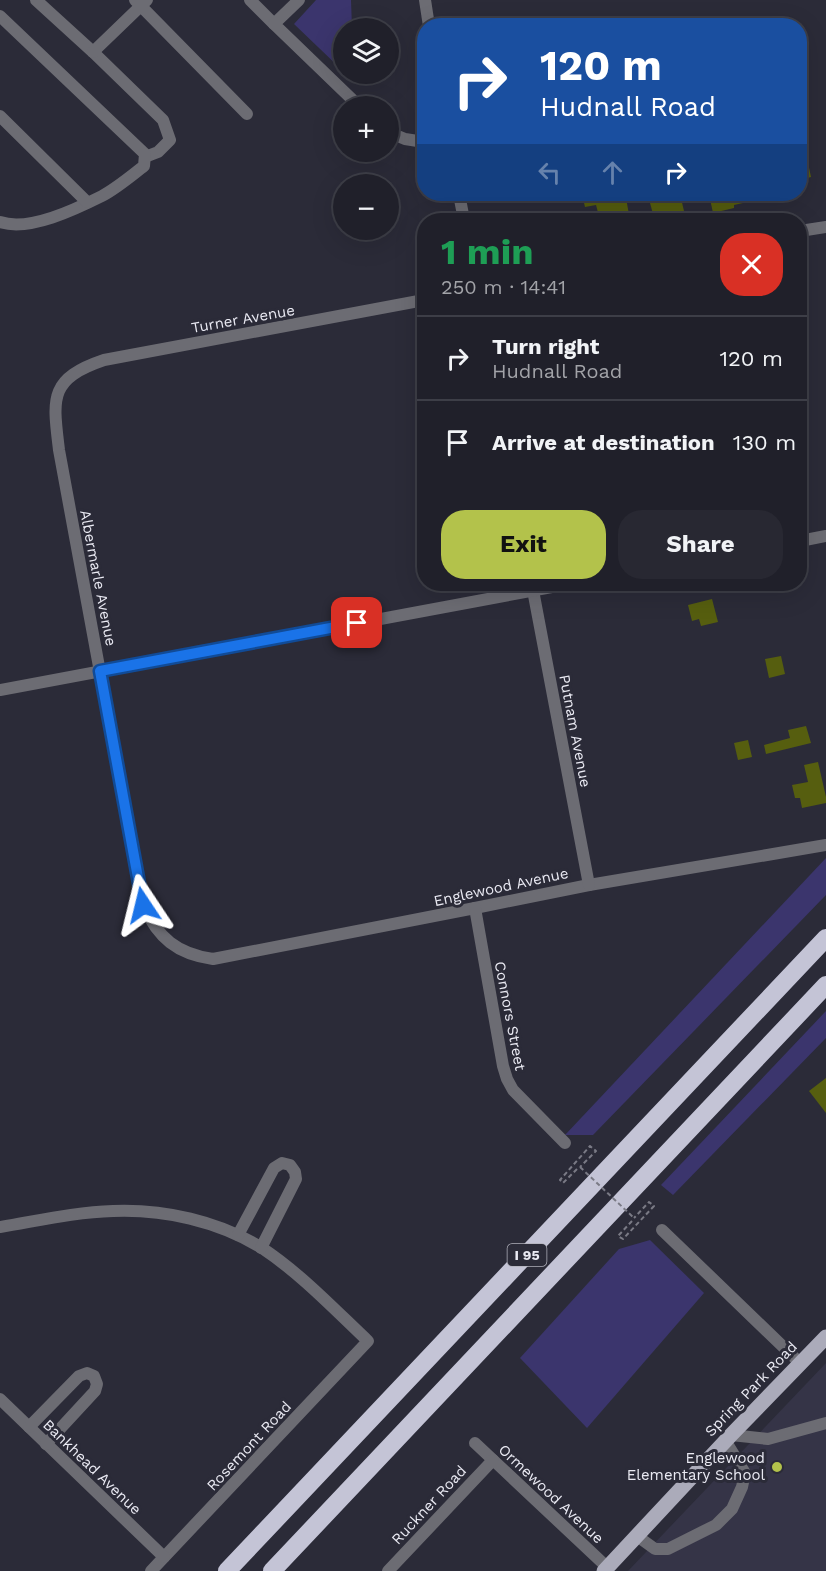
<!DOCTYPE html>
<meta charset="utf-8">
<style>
:root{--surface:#20202a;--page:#282832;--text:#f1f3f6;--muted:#a2a3a8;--line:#3d3e47;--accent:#b3c24b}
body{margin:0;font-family:"Work Sans",sans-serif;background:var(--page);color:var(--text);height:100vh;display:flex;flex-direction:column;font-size:22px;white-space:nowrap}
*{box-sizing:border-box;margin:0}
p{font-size:20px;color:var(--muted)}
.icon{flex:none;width:33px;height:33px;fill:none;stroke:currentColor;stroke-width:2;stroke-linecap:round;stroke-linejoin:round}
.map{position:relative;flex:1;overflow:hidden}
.panel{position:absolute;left:417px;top:213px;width:390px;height:378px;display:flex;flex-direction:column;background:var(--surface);border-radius:24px;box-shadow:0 6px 24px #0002,0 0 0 2px var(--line)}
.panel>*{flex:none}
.banner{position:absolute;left:417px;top:18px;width:390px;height:183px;border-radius:24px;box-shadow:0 6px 24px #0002,0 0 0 2px var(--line);background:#1a4fa0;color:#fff;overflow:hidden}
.controls{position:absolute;left:333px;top:18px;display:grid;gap:12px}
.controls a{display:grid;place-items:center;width:66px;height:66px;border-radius:50%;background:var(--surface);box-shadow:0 6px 24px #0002,0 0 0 2px var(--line);font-size:30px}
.pin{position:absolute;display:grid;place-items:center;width:51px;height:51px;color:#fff;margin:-26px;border-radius:12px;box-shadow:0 3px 9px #0006}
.me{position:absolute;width:66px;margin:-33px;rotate:350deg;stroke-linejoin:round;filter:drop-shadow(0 0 4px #0008)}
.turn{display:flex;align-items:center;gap:21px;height:126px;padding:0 24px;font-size:27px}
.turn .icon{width:78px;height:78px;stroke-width:2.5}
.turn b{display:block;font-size:42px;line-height:51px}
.lanes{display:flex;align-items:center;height:57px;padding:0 24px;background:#0003;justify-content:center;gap:30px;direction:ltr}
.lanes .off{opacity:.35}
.round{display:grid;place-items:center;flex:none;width:63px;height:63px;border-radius:24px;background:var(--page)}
.head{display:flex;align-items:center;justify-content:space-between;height:102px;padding:0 24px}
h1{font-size:36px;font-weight:700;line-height:45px;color:#1e9e55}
.action{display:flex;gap:12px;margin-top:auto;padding:12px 24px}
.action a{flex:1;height:69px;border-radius:24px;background:var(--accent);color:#111;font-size:24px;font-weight:700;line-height:69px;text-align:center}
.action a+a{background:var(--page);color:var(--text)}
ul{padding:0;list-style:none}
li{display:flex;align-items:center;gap:18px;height:84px;padding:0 24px;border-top:2px solid var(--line)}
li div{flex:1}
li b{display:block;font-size:22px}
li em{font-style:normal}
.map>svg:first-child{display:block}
</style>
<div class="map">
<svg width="826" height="1571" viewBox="0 0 826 1571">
<rect width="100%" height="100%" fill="#2b2b38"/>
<path fill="#353447" d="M 826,1363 L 826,1571 L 628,1571 Z"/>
<g fill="#3b356d">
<path d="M 316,0 L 351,0 L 352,28 L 344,28 L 343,71 L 294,24 Z"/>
<path d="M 826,858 L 826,895 L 593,1135 L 565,1135 Z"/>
<path d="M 826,1011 L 826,1038 L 673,1195 L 661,1185 Z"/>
<path d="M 650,1240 L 704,1293 L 587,1428 L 520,1358 L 619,1249 Z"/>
</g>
<g fill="#565e0f">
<path d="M 800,144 L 804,144 L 811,177 L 800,180 Z"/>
<path d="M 582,194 L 612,194 L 614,201 L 626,198 L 630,220 L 600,220 L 596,205 L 585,207 Z"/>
<path d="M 671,194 L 680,194 L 684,211 L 654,218 L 649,199 Z"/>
<path d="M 709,194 L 765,194 L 765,198 L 734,205 L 734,208 L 713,213 Z"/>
<path d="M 712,599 L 718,622 L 701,626 L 699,619 L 692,621 L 688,605 Z"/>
<path d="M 781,656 L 785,674 L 769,678 L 765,659 Z"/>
<path d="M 806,726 L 811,743 L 766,754 L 764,745 L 790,738 L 788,730 Z"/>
<path d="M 748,740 L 752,757 L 738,760 L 734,743 Z"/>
<path d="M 818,762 L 826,797 L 826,803 L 802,808 L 800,798 L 795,798 L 792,785 L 808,782 L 804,765 Z"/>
<path d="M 826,1078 L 826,1113 L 809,1091 Z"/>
</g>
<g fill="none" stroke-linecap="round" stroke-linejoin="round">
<g stroke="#7a7a85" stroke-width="2" stroke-dasharray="4.5 3" stroke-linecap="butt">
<path d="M 577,1169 L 563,1183 L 560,1180 L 590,1146 L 596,1151 L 580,1167"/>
<path d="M 632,1221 L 618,1236 L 623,1239 L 654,1206 L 649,1202 L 634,1218"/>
</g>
<g stroke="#6c6c73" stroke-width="12">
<path d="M 36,0 L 93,52 L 163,120 L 170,140 L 158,152 L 145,157"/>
<path d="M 135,0 L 247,114"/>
<path d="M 250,0 L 274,24"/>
<path d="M 299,0 L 274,24 L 359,106"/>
<path d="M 425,0 L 429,26"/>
<path d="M 0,16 L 145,154 L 144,166 C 131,176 117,188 102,196 C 76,209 29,232 0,222"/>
<path d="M 93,52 L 147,0"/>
<path d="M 0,116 L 87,202"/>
<path d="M 388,132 L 405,139 L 424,142"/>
<path d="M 459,194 L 464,220"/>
<path d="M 800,231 L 826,227"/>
<path d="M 424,300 L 104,360 C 48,379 53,399 59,450 L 143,905 C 158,938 177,954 213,959 L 475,908 L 589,885 L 826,845"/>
<path d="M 800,541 L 826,536"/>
<path d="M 532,585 L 589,885"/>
<path d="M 0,690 L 568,584"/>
<path d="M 475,908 L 503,1066 L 507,1079 L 513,1090 L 565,1143"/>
<path d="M 0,1227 C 37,1221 75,1212 113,1211 C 164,1209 218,1221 262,1248 C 301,1274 334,1309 368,1341 L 151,1571"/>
<path d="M 662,1230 L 801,1364"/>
<path d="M 238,1235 L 274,1168 L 282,1163 L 290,1165 L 295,1172 L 296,1179 L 261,1248"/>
<path d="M 0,1399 L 164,1557"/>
<path d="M 29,1427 L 79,1376 L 87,1373 L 94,1376 L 97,1384 L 95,1391 L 46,1444"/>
<path d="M 731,1435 L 768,1439 L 826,1423"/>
<path d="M 475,1443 L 607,1567"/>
<path d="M 637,1536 L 655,1549 L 668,1549 L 716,1525 L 732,1509 L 742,1487 L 745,1473 L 725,1440"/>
<path d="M 388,1571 L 493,1460"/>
</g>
<path stroke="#ababba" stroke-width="15" d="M 604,1571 L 731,1435 L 826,1337"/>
<g stroke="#c4c4d6" stroke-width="18">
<path d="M 227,1571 L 826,938"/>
<path d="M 272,1571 L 826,985"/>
</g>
<path stroke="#7a7a85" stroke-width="2" stroke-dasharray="4.5 3" stroke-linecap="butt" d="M 580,1167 L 634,1218"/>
</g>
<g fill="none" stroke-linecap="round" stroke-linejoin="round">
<g stroke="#114b97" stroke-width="15">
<path id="route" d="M 143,905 L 100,671 L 357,623"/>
</g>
<use href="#route" stroke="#1a73e8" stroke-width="10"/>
</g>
<circle fill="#b3c24b" stroke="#2b2b38" stroke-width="2" cx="777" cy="1467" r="6"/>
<g text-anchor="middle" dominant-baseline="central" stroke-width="6" stroke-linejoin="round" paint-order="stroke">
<rect fill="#2b2b38" stroke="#b1b1bb" stroke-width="1.5" x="507.5" y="1244" width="39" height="22" rx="4.5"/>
<g font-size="14" font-weight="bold" fill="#eaeaf3">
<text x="527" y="1255">I 95</text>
</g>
<g font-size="15" fill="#eaeaf3" stroke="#2b2b38">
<text transform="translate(243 319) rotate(-10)">Turner Avenue</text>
<text transform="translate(98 578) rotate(79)">Albermarle Avenue</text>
<text transform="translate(575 731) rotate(79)">Putnam Avenue</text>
<text transform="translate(501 887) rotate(-12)">Englewood Avenue</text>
<text transform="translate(510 1016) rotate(79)">Connors Street</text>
<text transform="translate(751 1389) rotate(-46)">Spring Park Road</text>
<text transform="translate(249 1446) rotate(-47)">Rosemont Road</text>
<text transform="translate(92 1467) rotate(44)">Bankhead Avenue</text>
<text transform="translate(551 1494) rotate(43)">Ormewood Avenue</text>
<text transform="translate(429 1505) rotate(-47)">Ruckner Road</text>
</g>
<g font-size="15" fill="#eaeaf3" stroke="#2b2b38" text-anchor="end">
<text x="765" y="1458">Englewood<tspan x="765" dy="17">Elementary School</tspan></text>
</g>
</g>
</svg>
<div class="controls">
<a><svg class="icon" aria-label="layers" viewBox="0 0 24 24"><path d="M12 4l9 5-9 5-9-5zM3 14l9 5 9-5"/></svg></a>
<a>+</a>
<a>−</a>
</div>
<div class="pin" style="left:357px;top:623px;background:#d93025"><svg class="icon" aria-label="arrive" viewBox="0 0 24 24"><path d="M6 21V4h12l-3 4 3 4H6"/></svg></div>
<svg class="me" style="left:143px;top:905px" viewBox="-20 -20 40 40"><path d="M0-17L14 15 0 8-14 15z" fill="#1a73e8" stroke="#fff" stroke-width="4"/></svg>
<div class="banner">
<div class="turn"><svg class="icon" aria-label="right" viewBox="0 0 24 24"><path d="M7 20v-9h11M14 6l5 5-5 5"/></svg><div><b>120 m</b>Hudnall Road</div></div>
<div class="lanes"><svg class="icon off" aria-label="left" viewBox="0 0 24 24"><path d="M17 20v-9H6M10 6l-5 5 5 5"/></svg><svg class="icon off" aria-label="ahead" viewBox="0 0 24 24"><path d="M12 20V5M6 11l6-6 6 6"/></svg><svg class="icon" aria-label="right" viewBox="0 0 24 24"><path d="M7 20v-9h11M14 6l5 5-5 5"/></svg></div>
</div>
<section class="panel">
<div class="head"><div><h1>1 min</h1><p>250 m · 14:41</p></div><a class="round" style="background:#d93025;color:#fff"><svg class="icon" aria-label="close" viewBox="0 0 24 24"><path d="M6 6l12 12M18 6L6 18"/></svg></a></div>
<ul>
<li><svg class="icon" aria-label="right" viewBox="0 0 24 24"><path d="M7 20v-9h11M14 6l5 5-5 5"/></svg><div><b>Turn right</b><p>Hudnall Road</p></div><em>120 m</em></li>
<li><svg class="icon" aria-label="arrive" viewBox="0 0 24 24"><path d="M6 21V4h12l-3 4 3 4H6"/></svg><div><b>Arrive at destination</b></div><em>130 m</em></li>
</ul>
<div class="action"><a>Exit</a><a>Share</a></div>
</section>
</div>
